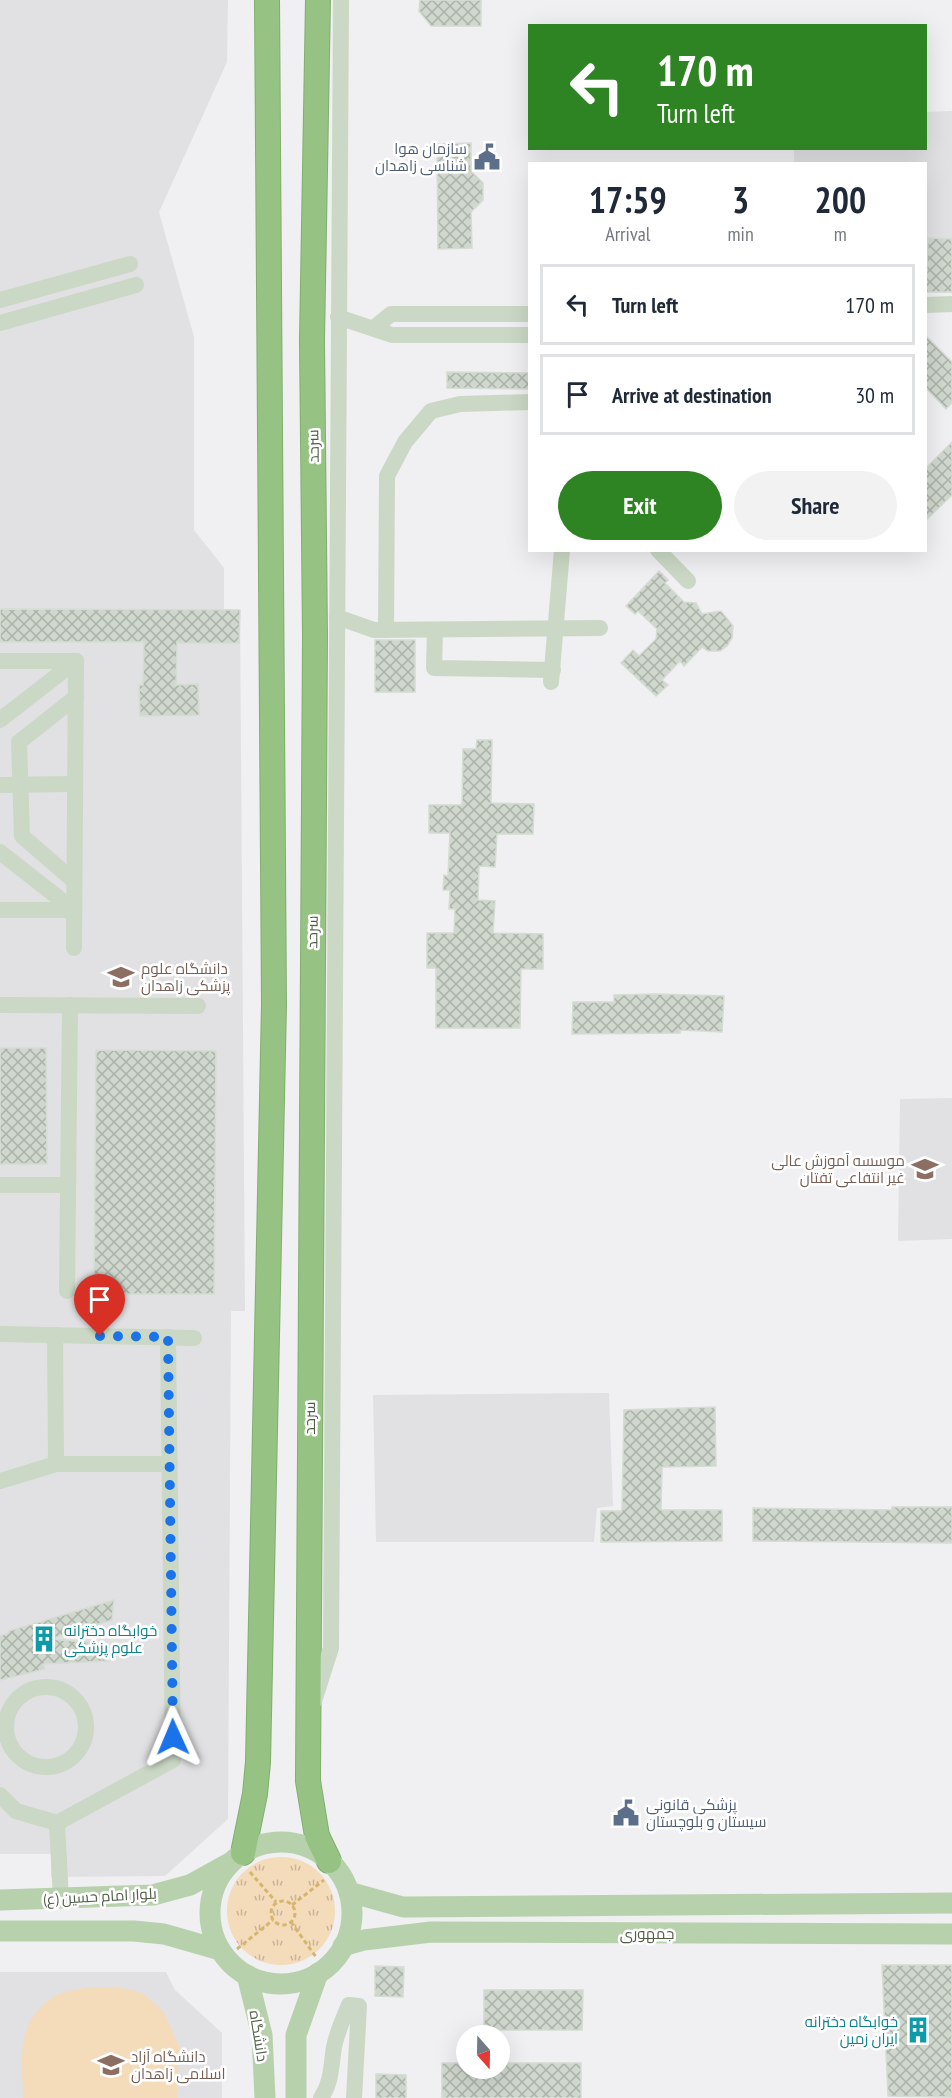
<!DOCTYPE html>
<meta charset="utf-8">
<style>
:root{--surface:#fff;--page:#f2f2f3;--text:#1f2937;--muted:#747a83;--line:#e0e1e3;--accent:#2e8422}
body{margin:0;font-family:"PT Sans Narrow",Cairo,sans-serif;background:var(--page);color:var(--text);height:100vh;display:flex;flex-direction:column;font-size:22px;white-space:nowrap}
*{box-sizing:border-box;margin:0}
p{font-size:20px;color:var(--muted)}
.icon{flex:none;width:33px;height:33px;fill:none;stroke:currentColor;stroke-width:2;stroke-linecap:round;stroke-linejoin:round}
.map{position:relative;flex:1;overflow:hidden}
.side{position:absolute;left:528px;top:162px;width:399px;height:390px;display:flex;flex-direction:column;background:var(--surface);border-radius:0px;box-shadow:0 6px 24px #0002}
.side>*{flex:none}
.top-card{position:absolute;left:528px;top:24px;width:399px;height:126px;border-radius:0px;box-shadow:0 6px 24px #0002;background:#2e8422;color:#fff;overflow:hidden}
.needle{width:39px;rotate:160deg}
.buttons{position:absolute;left:456px;top:2025px;display:grid;gap:12px}
.buttons a{display:grid;place-items:center;width:54px;height:54px;border-radius:50%;background:var(--surface);box-shadow:0 6px 24px #0002;font-size:30px}
.pin{position:absolute;display:grid;place-items:center;width:51px;height:51px;color:#fff;margin:-62px -26px;border-radius:50% 50% 50% 0;rotate:-45deg;box-shadow:0 0 6px #0007}
.pin .icon{rotate:45deg}
.me{position:absolute;width:66px;margin:-33px;rotate:359deg;stroke-linejoin:round;filter:drop-shadow(0 0 4px #0008)}
.turn{display:flex;align-items:center;gap:21px;height:126px;padding:0 30px;font-size:27px}
.turn .icon{width:78px;height:78px;stroke-width:2.5}
.turn b{display:block;font-size:42px;line-height:51px}
.eta{display:flex;justify-content:space-evenly;align-items:center;height:102px;text-align:center}
.eta b{font-size:36px;font-weight:700;line-height:42px}
.cta{display:flex;gap:12px;margin-top:auto;padding:12px 30px}
.cta a{flex:1;height:69px;border-radius:36px;background:var(--accent);color:#fff;font-size:24px;font-weight:700;line-height:69px;text-align:center}
.cta a+a{background:var(--page);color:var(--text)}
ul{padding:0;list-style:none}
li{display:flex;align-items:center;gap:18px;height:81px;margin:0 12px 9px;padding:0 18px;border:3px solid var(--line);border-radius:0px}
li div{flex:1}
li b{display:block;font-size:22px}
li em{font-style:normal}
.map>svg:first-child{display:block}
</style>
<div class="map">
<svg width="952" height="2098" viewBox="0 0 952 2098">
<defs>
<pattern id="grass-tufts" width="24" height="20" patternUnits="userSpaceOnUse" patternTransform="scale(1.5)"><rect width="24" height="20" fill="#f4dbba"/><path d="M3 7l-1-3M5 7V3M7 7l1-3M15 17l-1-3M17 17v-4M19 17l1-3" fill="none" stroke="#c8b599"/></pattern>
<pattern id="building-cross-hatch" width="8" height="8" patternUnits="userSpaceOnUse" patternTransform="scale(1.5)"><rect width="8" height="8" fill="#d0d8ce"/><path d="M0 0l8 8M0 8l8-8" fill="none" stroke="#abb2a9"/></pattern>
</defs>
<rect width="100%" height="100%" fill="#f0eff2"/>
<g fill="#e1e1e3">
<path d="M 0,0 L 228,0 L 227,62 L 159,212 L 194,337 L 194,530 L 224,568 L 224,609 L 240,610 L 245,1311 L 231,1311 L 228,1819 L 165,1876 L 51,1877 L 51,1854 L 0,1854 Z"/>
<path d="M 952,111 L 952,277 L 926,276 L 926,164 L 794,164 L 794,149 L 926,148 L 926,112 Z"/>
<path d="M 952,1098 L 952,1239 L 898,1241 L 900,1099 Z"/>
<path d="M 609,1393 L 613,1506 L 597,1508 L 594,1542 L 376,1542 L 373,1395 Z"/>
<path d="M 0,1972 L 166,1972 L 175,1990 L 222,2033 L 222,2098 L 0,2098 Z"/>
</g>
<circle fill="url(#grass-tufts)" cx="281" cy="1911" r="54"/>
<path fill="#f4dbba" d="M 87,1987 L 118,1987 L 142,1993 L 163,2011 L 179,2046 L 177,2098 L 23,2098 C 22,2058 15,2020 55,1996 C 63,1991 78,1990 87,1987 Z"/>
<g fill="url(#building-cross-hatch)" stroke="#d4dcd3" stroke-width="1.5">
<path d="M 420,0 L 481,0 L 481,26 L 431,26 L 419,11 Z"/>
<path d="M 471,143 L 471,171 L 483,183 L 483,200 L 471,212 L 472,248 L 438,249 L 437,144 Z"/>
<path d="M 928,238 L 952,239 L 952,292 L 926,292 Z"/>
<path d="M 926,336 L 952,362 L 952,403 L 946,409 L 926,388 Z"/>
<path d="M 447,372 L 530,373 L 530,389 L 447,388 Z"/>
<path d="M 952,442 L 952,495 L 926,520 L 926,468 Z"/>
<path d="M 659,571 L 668,580 L 665,583 L 684,602 L 696,603 L 702,614 L 721,611 L 733,626 L 732,638 L 727,646 L 720,651 L 708,651 L 702,647 L 684,666 L 680,661 L 662,680 L 668,685 L 656,696 L 621,663 L 633,650 L 639,656 L 656,639 L 657,629 L 638,611 L 635,614 L 626,606 Z"/>
<path d="M 0,609 L 240,610 L 239,643 L 177,643 L 176,685 L 198,684 L 199,715 L 140,716 L 139,685 L 143,685 L 144,642 L 0,642 Z"/>
<rect x="375" y="640" width="40" height="52"/>
<path d="M 477,740 L 492,740 L 491,803 L 534,804 L 533,834 L 497,834 L 495,867 L 479,866 L 478,900 L 495,901 L 493,933 L 543,934 L 543,969 L 521,969 L 520,1028 L 436,1028 L 436,968 L 427,968 L 427,933 L 454,933 L 455,909 L 449,909 L 450,890 L 443,890 L 444,875 L 448,876 L 450,833 L 429,833 L 429,805 L 462,805 L 463,749 L 476,749 Z"/>
<path d="M 656,994 L 724,996 L 722,1032 L 680,1030 L 680,1033 L 572,1034 L 573,1002 L 614,1002 L 614,995 Z"/>
<path d="M 0,1048 L 46,1048 L 47,1164 L 0,1164 Z"/>
<path d="M 96,1050 L 216,1051 L 214,1294 L 94,1294 Z"/>
<path d="M 715,1407 L 716,1466 L 662,1467 L 661,1510 L 722,1510 L 722,1541 L 601,1542 L 601,1511 L 622,1511 L 624,1410 Z"/>
<path d="M 892,1507 L 952,1507 L 952,1543 L 753,1541 L 753,1508 L 892,1510 Z"/>
<path d="M 114,1600 L 112,1620 L 50,1639 L 109,1644 L 107,1661 L 43,1664 L 45,1669 L 0,1680 L 0,1636 L 9,1633 L 9,1631 Z"/>
<path d="M 882,1965 L 952,1965 L 952,2097 L 888,2096 Z"/>
<path d="M 375,1966 L 404,1967 L 403,1997 L 375,1996 Z"/>
<path d="M 484,1990 L 583,1990 L 582,2030 L 484,2030 Z"/>
<path d="M 442,2063 L 466,2063 L 466,2068 L 500,2068 L 500,2063 L 581,2063 L 581,2098 L 442,2098 Z"/>
<path d="M 376,2074 L 406,2075 L 406,2098 L 376,2098 Z"/>
</g>
<g fill="none" stroke-linecap="round" stroke-linejoin="round">
<g stroke="#80af6e" stroke-width="26">
<g id="highway">
<path d="M 318,0 L 312,340 L 315,636 L 308,1781 L 317,1836 L 329,1861"/>
<path d="M 243,1853 L 255,1794 L 258,1762 L 274,1004 L 267,0"/>
</g>
</g>
<g stroke="#d5b66f" stroke-width="3" stroke-dasharray="4.5 3" stroke-linecap="butt">
<path d="M 250,1872 L 276,1902"/>
<circle cx="283" cy="1913" r="12"/>
<path d="M 292,1905 L 324,1880"/>
<path d="M 291,1922 L 316,1957"/>
<path d="M 237,1949 L 273,1920"/>
</g>
<g stroke="#cbd8c5" stroke-width="16">
<path d="M 0,300 L 130,264"/>
<path d="M 926,305 L 952,304"/>
<path d="M 338,317 L 392,335 L 530,335"/>
<path d="M 0,323 L 136,285"/>
<path d="M 374,328 L 391,314 L 530,314"/>
<path d="M 658,550 L 688,581"/>
<path d="M 337,617 L 374,630 L 600,628"/>
<path d="M 386,630 L 387,476 L 405,442 L 431,411 L 460,404 L 530,402"/>
<path d="M 435,630 L 434,668 L 553,670"/>
<path d="M 0,661 L 76,661"/>
<path d="M 551,682 L 562,550"/>
<path d="M 0,720 L 76,661"/>
<path d="M 0,785 L 75,784"/>
<path d="M 0,852 L 74,910"/>
<path d="M 74,881 L 22,836 L 19,742 L 76,697"/>
<path d="M 0,910 L 74,910"/>
<path d="M 74,948 L 76,661"/>
<path d="M 0,1005 L 198,1006"/>
<path d="M 0,1185 L 68,1185"/>
<path d="M 67,1291 L 70,1005"/>
<path d="M 0,1334 L 194,1338"/>
<path d="M 55,1335 L 56,1464"/>
<path d="M 0,1481 L 56,1464 L 170,1464"/>
<circle cx="46" cy="1727" r="40"/>
<path d="M 314,1701 L 331,1648 L 341,0"/>
<path d="M 0,1795 L 16,1811 L 57,1823 L 61,1899"/>
<path d="M 57,1823 L 173,1760 L 168,1337"/>
<path d="M 321,2098 C 332,2082 331,2065 334,2047 C 337,2032 343,2019 349,2005 L 359,2006 L 354,2098"/>
</g>
<g stroke="#b8d1ad" stroke-width="21">
<circle cx="281" cy="1913" r="71"/>
<path d="M 349,1892 L 403,1907 L 952,1903"/>
<path d="M 0,1900 L 153,1895 L 190,1885 L 228,1864"/>
<path d="M 0,1931 L 134,1931 L 164,1934 L 220,1950"/>
<path d="M 343,1946 L 364,1940 L 431,1932 L 952,1934"/>
<path d="M 247,1975 L 262,2035 L 265,2098"/>
<path d="M 296,2098 L 296,2035 L 318,1973"/>
</g>
<use href="#highway" stroke="#96c383" stroke-width="24"/>
</g>
<g fill="none" stroke-linecap="round" stroke-linejoin="round">
<path stroke="#1a73e8" stroke-width="10" stroke-dasharray="0 18" d="M 100,1336 L 168,1337 L 173,1737"/>
</g>
<defs>
<g id="civic-bare" transform="scale(2.07)"><path d="M-.6-6.5H3V-4.5H.6V-3L4-1V1h2V6H-6V1h2V-1L-.6-3ZM-1.2 2.5V6h2.4V2.5Z" fill="#5c6f8a" stroke="#fff" stroke-width="2.5" paint-order="stroke"/></g>
<g id="university-bare" transform="scale(2.07)"><path d="M0-5L7-2L0 1L-7-2ZM-4 1L0 2.5L4 1V4Q0 6-4 4Z" fill="#8d6e63" stroke="#fff" stroke-width="2.5" paint-order="stroke"/></g>
<g id="building-bare" transform="scale(2.07)"><path d="M-4-6H4V6H1V3H-1V6H-4ZM-2.5-4.3h1.7v1.8h-1.7ZM.8-4.3h1.7v1.8H.8ZM-2.5-1h1.7V.8h-1.7ZM.8-1h1.7V.8H.8Z" fill="#0f9aa8" stroke="#fff" stroke-width="2.5" paint-order="stroke"/></g>
</defs>
<g fill-rule="evenodd">
<use href="#civic-bare" x="487" y="157"/>
<use href="#university-bare" x="121" y="977"/>
<use href="#university-bare" x="925" y="1169"/>
<use href="#building-bare" x="44" y="1639"/>
<use href="#civic-bare" x="626" y="1813"/>
<use href="#building-bare" x="918" y="2030"/>
<use href="#university-bare" x="111" y="2065"/>
</g>
<g text-anchor="middle" dominant-baseline="central" stroke-width="5" stroke-linejoin="round" paint-order="stroke">
<g font-size="15" fill="#4e5e75" stroke="#fff" text-anchor="end">
<text x="467" y="148">سازمان هوا<tspan x="467" dy="17">شناسی زاهدان</tspan></text>
<text x="646" y="1804" text-anchor="start">پزشکی قانونی<tspan x="646" dy="17">سیستان و بلوچستان</tspan></text>
</g>
<g font-size="15" fill="#4e5f46" stroke="#fff">
<text transform="translate(313 446) rotate(-91)">سرحد</text>
<text transform="translate(312 932) rotate(-89)">سرحد</text>
<text transform="translate(309 1418) rotate(-90)">سرحد</text>
<text transform="translate(100 1896) rotate(-3)">بلوار امام حسین (ع)</text>
<text x="647" y="1933">جمهوری</text>
<text transform="translate(259 2036) rotate(81)">دانشگاه</text>
</g>
<g font-size="15" fill="#785e54" stroke="#fff" text-anchor="start">
<text x="141" y="968">دانشگاه علوم<tspan x="141" dy="17">پزشکی زاهدان</tspan></text>
<text x="905" y="1160" text-anchor="end">موسسه آموزش عالی<tspan x="905" dy="17">غیر انتفاعی تفتان</tspan></text>
<text x="131" y="2056">دانشگاه آزاد<tspan x="131" dy="17">اسلامی زاهدان</tspan></text>
</g>
<g font-size="15" fill="#0d838f" stroke="#fff" text-anchor="start">
<text x="64" y="1630">خوابگاه دخترانه<tspan x="64" dy="17">علوم پزشکی</tspan></text>
<text x="898" y="2021" text-anchor="end">خوابگاه دخترانه<tspan x="898" dy="17">ایران زمین</tspan></text>
</g>
</g>
</svg>
<div class="buttons">
<a><svg class="needle" viewBox="-14 -14 28 28"><path d="M0-13l5 13h-10z" fill="#e53935"/><path d="M0 13l5-13h-10z" fill="#747a83"/></svg></a>
</div>
<div class="pin" style="left:100px;top:1336px;background:#d93025"><svg class="icon" aria-label="arrive" viewBox="0 0 24 24"><path d="M6 21V4h12l-3 4 3 4H6"/></svg></div>
<svg class="me" style="left:173px;top:1737px" viewBox="-20 -20 40 40"><path d="M0-17L14 15 0 8-14 15z" fill="#1a73e8" stroke="#fff" stroke-width="4"/></svg>
<div class="top-card">
<div class="turn"><svg class="icon" aria-label="left" viewBox="0 0 24 24"><path d="M17 20v-9H6M10 6l-5 5 5 5"/></svg><div><b>170 m</b>Turn left</div></div>
</div>
<section class="side">
<div class="eta">
<div><b>17:59</b><p>Arrival</p></div>
<div><b>3</b><p>min</p></div>
<div><b>200</b><p>m</p></div>
</div>
<ul>
<li><svg class="icon" aria-label="left" viewBox="0 0 24 24"><path d="M17 20v-9H6M10 6l-5 5 5 5"/></svg><div><b>Turn left</b></div><em>170 m</em></li>
<li><svg class="icon" aria-label="arrive" viewBox="0 0 24 24"><path d="M6 21V4h12l-3 4 3 4H6"/></svg><div><b>Arrive at destination</b></div><em>30 m</em></li>
</ul>
<div class="cta"><a>Exit</a><a>Share</a></div>
</section>
</div>
